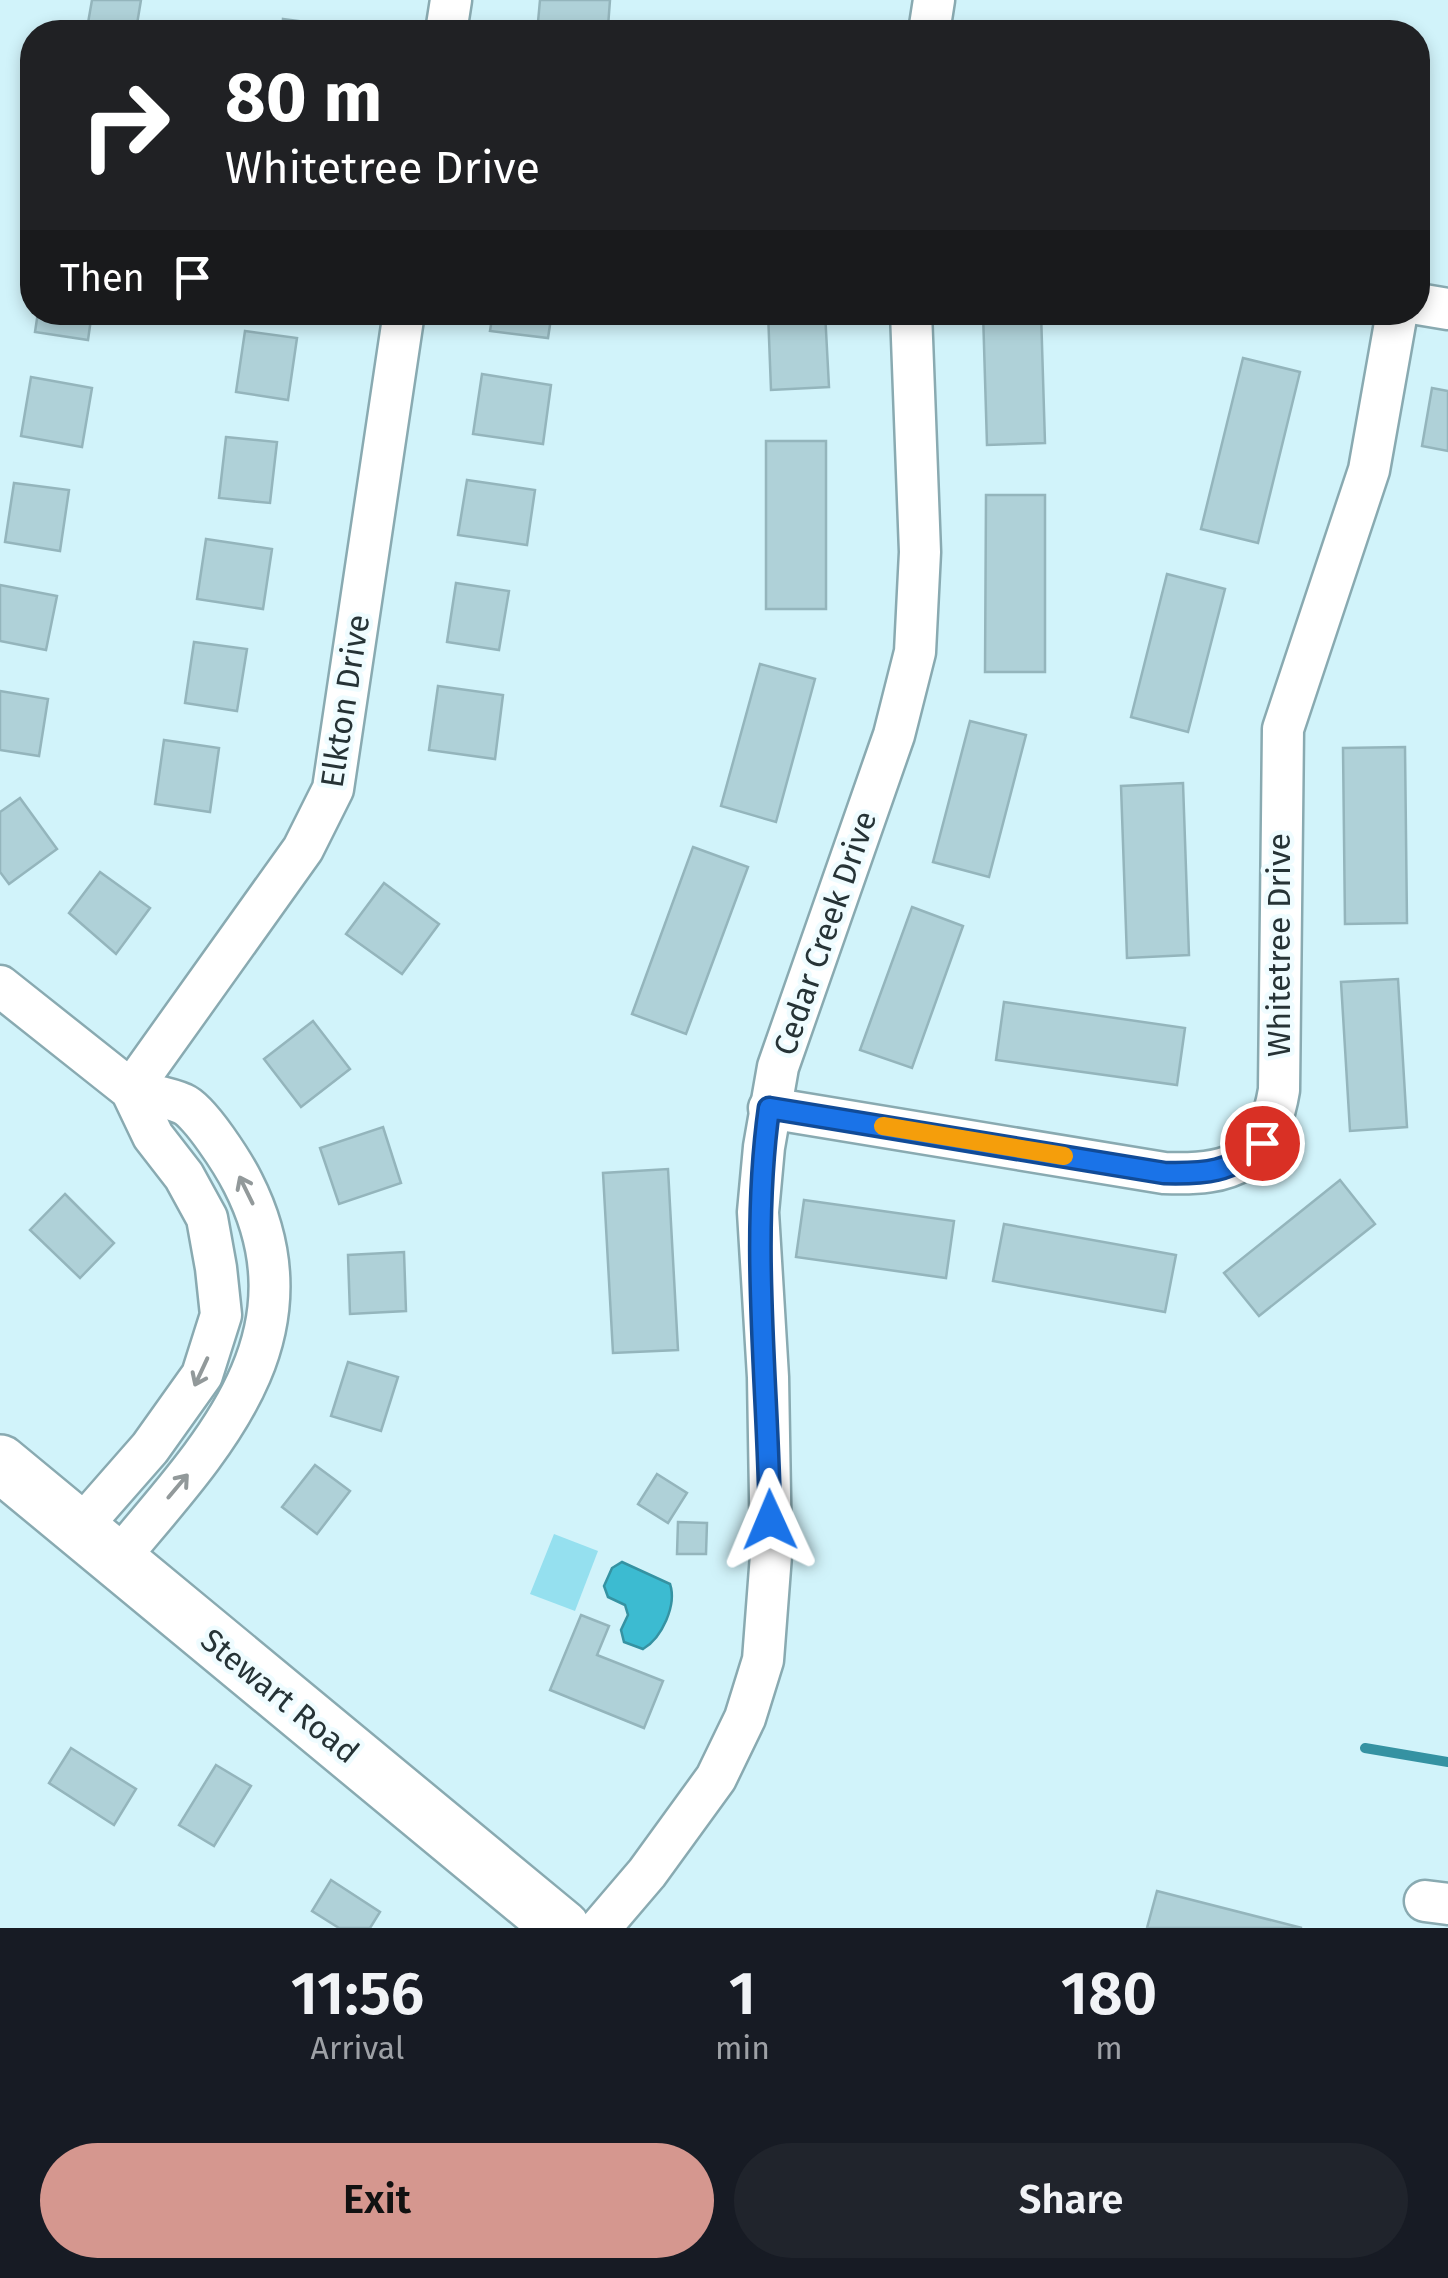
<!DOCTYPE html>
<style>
:root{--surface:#171b24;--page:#20242c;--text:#f1f3f6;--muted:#9ea1a6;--accent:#d5978f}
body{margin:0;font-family:"Fira Sans",sans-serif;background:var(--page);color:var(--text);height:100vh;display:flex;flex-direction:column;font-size:38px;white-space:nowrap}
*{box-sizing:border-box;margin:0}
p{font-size:32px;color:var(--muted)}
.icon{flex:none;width:55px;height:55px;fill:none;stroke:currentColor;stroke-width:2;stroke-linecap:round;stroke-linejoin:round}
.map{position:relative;height:1928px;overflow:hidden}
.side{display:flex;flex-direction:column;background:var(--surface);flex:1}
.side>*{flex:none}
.top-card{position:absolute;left:20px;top:20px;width:1410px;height:305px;border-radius:40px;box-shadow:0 5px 15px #0003;background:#202124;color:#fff;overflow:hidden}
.pin{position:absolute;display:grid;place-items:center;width:85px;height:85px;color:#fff;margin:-42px;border:5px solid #fff;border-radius:50%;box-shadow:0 2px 10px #0007}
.me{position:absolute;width:110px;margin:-55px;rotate:359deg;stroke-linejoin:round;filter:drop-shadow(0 0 8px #0008)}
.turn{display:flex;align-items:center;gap:35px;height:210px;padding:0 40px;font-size:45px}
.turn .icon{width:130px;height:130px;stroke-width:2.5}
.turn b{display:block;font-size:70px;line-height:85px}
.then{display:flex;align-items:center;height:95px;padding:0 40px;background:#0003;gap:20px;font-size:38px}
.eta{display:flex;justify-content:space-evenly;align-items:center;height:170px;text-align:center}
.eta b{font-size:60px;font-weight:600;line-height:70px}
.cta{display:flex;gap:20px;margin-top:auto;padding:20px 40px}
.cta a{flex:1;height:115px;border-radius:60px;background:var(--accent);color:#111;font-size:40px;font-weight:600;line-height:115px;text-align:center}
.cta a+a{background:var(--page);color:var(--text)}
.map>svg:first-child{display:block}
</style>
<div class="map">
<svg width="1448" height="1928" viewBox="0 0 1448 1928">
<rect width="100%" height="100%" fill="#d1f3fa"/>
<path fill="#95e0ef" d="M 554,1534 L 598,1551 L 575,1611 L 530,1594 Z"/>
<path fill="#3cbbd1" stroke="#3592a2" stroke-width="2.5" d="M 622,1562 L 670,1584 C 677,1605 662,1638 643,1649 L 624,1642 L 621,1630 L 628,1615 L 625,1605 L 608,1597 L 604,1586 L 612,1568 Z"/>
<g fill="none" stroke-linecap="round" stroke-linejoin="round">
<path stroke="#3592a2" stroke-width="10" d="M 1365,1748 L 1448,1762"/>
</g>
<g fill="#afd1d8" stroke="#94b5bc" stroke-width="2.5">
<path d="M 92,0 L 141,0 L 136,30 L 88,23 Z"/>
<path d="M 540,0 L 610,0 L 608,27 L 538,22 Z"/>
<path d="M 283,19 L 344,27 L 343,32 L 282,32 Z"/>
<path d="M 38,312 L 92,312 L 88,340 L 35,332 Z"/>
<path d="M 493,312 L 552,312 L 548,338 L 490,331 Z"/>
<path d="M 768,312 L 825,312 L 829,387 L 771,390 Z"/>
<path d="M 983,312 L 1041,312 L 1045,443 L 987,445 Z"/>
<path d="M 245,331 L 297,338 L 288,400 L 236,392 Z"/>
<path d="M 1243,358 L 1300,372 L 1258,543 L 1201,529 Z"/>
<path d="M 482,374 L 551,385 L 543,444 L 473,434 Z"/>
<path d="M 31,377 L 92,388 L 82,447 L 21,436 Z"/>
<path d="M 1432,388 L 1448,391 L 1448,451 L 1422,446 Z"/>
<path d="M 226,437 L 277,442 L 270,503 L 219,498 Z"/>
<rect x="766" y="441" width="60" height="168"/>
<path d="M 467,480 L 535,490 L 527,545 L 458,535 Z"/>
<path d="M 14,483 L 69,490 L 60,551 L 5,542 Z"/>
<path d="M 986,495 L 1045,495 L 1045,672 L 985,672 Z"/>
<path d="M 206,539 L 272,549 L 263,609 L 197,599 Z"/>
<path d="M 1167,574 L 1225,589 L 1188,732 L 1131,717 Z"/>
<path d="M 456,583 L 509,591 L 499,650 L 447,642 Z"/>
<path d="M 0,585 L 57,596 L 46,650 L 0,641 Z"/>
<path d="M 194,642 L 247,649 L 237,711 L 185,703 Z"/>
<path d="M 760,664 L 815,679 L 776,822 L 721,806 Z"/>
<path d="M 438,686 L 503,695 L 495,759 L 429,750 Z"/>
<path d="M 0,691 L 48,699 L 39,756 L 0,750 Z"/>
<path d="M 970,721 L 1026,735 L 989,877 L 933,862 Z"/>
<path d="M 164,740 L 219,748 L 210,812 L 155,804 Z"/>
<path d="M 1405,747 L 1407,923 L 1345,924 L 1343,748 Z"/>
<path d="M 1183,783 L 1189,955 L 1127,958 L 1121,786 Z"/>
<path d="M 20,798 L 57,849 L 9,884 L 0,872 L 0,812 Z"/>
<path d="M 693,847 L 748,867 L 686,1034 L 632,1014 Z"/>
<path d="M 100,872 L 150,908 L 116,954 L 69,913 Z"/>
<path d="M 384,883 L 439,924 L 402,974 L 346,934 Z"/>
<path d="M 912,907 L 963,926 L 912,1068 L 860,1050 Z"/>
<path d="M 1398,979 L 1407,1127 L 1350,1131 L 1341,982 Z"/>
<path d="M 1004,1002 L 1185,1028 L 1177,1085 L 996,1060 Z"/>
<path d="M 313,1021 L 350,1069 L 301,1107 L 264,1059 Z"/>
<path d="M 383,1127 L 401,1183 L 339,1204 L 320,1148 Z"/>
<path d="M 668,1169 L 678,1350 L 613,1353 L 603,1173 Z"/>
<path d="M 1340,1180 L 1375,1224 L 1259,1316 L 1224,1273 Z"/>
<path d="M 65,1194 L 114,1243 L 80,1278 L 30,1230 Z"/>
<path d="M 804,1200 L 954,1221 L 946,1278 L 796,1257 Z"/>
<path d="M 1004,1224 L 1176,1255 L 1165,1312 L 993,1281 Z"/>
<path d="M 404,1252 L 406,1311 L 350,1314 L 348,1255 Z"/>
<path d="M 348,1362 L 398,1377 L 381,1431 L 331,1416 Z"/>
<path d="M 315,1465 L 350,1491 L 317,1534 L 282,1507 Z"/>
<path d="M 657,1474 L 687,1493 L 668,1523 L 638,1504 Z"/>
<path d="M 678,1522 L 707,1523 L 706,1554 L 677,1554 Z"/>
<path d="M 581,1615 L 609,1626 L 597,1655 L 663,1681 L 644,1728 L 550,1690 Z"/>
<path d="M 71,1748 L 136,1789 L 114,1825 L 49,1783 Z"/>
<path d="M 216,1765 L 251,1786 L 214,1846 L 179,1825 Z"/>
<path d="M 331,1880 L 380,1912 L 370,1928 L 339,1928 L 312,1911 Z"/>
<path d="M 1157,1891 L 1302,1928 L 1147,1928 Z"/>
</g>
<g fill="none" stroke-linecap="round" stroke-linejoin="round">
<g stroke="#89aab1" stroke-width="45">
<g id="street">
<path d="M 446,32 L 451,0"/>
<path d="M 929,32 L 934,0"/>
<path d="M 1418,304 L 1448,309"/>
<path d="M 0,986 L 131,1090 L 153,1136 L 184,1176 L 207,1218 L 216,1268 L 221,1315 L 202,1375 L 150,1448 L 79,1529"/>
<path d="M 131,1090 L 303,849 L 333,789 L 404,312"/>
<path d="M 769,1108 L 1164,1173 C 1232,1176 1267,1163 1279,1090 L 1283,729 L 1369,470 L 1397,312"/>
<path d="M 116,1561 C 209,1450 322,1338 243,1183 C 234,1165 200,1111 183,1104 C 168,1097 148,1095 131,1090"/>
<path d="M 1425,1901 L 1448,1904"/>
<path d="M 600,1928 L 647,1873 L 716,1778 L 745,1718 L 763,1660 L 771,1555 L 768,1377 L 758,1212 L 764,1147 L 778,1067 L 894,735 L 915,652 L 920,552 L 911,312"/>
</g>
</g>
<g stroke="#89aab1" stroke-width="60">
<path id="secondary" d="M 0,1463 L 562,1928"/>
</g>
<use href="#street" stroke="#fff" stroke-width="40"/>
<use href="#secondary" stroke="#fff" stroke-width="55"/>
</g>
<defs><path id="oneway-shaft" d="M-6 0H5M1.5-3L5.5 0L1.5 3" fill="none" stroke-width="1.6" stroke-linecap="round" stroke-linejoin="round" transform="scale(2.5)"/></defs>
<g stroke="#92999a">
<use href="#oneway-shaft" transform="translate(246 1190) rotate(-116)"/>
<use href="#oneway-shaft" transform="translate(201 1372) rotate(115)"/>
<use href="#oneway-shaft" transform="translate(178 1486) rotate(-50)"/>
</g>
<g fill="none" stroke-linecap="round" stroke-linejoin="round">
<g stroke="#114b97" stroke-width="25">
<path id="route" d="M 770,1520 C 768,1383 750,1243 769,1108 L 1164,1173 C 1202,1174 1234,1173 1262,1143"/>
</g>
<use href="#route" stroke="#1a73e8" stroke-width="18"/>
<path stroke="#f59e0b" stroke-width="18" d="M 883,1126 L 1064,1156"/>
</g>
<g text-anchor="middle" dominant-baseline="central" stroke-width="9" stroke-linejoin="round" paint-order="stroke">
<g font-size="32" fill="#263336" stroke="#effcff">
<text transform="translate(345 701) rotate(-81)">Elkton Drive</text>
<text transform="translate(825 933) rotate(-71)">Cedar Creek Drive</text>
<text transform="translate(1279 945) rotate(-90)">Whitetree Drive</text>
<text transform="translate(280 1696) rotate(39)">Stewart Road</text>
</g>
</g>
</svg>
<div class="pin" style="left:1262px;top:1143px;background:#d93025"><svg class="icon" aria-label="arrive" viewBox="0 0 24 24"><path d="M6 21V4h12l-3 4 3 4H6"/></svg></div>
<svg class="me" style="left:770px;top:1520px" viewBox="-20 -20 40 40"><path d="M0-17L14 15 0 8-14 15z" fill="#1a73e8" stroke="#fff" stroke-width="4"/></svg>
<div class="top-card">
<div class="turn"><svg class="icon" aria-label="right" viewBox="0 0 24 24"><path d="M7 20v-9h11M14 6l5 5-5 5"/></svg><div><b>80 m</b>Whitetree Drive</div></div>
<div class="then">Then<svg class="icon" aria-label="arrive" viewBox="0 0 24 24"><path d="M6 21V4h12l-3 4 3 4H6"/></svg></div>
</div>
</div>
<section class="side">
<div class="eta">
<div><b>11:56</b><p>Arrival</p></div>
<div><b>1</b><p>min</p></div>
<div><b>180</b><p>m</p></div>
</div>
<div class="cta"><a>Exit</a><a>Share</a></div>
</section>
